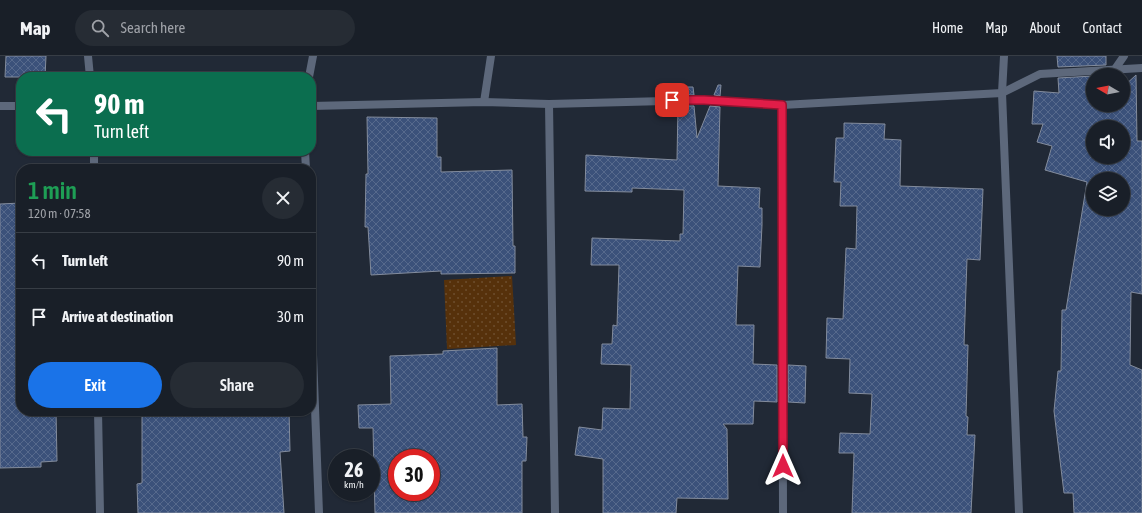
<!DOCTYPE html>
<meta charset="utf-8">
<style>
:root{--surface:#191f28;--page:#262c34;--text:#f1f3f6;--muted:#9fa2a8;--line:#373d45;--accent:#1a73e8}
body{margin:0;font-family:"Asap Condensed",sans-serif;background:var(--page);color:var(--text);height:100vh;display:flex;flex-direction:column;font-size:15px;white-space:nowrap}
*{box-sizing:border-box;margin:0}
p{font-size:13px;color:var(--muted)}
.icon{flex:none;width:22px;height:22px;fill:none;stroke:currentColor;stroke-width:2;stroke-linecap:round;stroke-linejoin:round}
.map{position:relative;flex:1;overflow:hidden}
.drawer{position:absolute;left:16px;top:108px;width:300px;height:252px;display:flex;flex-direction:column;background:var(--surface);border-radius:16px;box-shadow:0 1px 3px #0004,0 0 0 1px var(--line)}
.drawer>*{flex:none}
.top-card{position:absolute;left:16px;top:16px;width:300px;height:84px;border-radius:16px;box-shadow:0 1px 3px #0004,0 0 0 1px var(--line);background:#0b6e4f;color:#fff;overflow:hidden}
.needle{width:26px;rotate:280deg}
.tools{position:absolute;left:1086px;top:12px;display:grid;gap:8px}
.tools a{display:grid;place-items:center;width:44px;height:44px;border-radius:50%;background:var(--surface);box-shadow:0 1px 3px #0004,0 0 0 1px var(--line);font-size:20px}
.speed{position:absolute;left:328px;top:393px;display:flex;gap:8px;font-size:20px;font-weight:700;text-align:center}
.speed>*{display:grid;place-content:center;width:52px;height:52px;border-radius:50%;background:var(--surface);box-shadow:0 1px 3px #0004,0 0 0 1px var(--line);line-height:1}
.speed small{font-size:10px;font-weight:400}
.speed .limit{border:6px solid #d22;background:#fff;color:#111}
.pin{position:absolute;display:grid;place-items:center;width:34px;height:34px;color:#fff;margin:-17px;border-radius:8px;box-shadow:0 2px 6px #0006}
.me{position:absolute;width:44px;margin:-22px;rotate:0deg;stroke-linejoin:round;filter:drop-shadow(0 0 3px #0008)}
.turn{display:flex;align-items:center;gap:14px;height:84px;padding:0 12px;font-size:18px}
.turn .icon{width:52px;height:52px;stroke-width:2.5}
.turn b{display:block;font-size:28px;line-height:34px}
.round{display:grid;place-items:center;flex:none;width:42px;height:42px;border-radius:21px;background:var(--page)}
.head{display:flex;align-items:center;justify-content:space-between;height:68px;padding:0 12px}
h1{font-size:24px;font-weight:600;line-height:30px;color:#1e9e55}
.button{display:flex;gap:8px;margin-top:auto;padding:8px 12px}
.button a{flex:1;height:46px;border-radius:24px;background:var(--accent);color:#fff;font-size:16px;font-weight:600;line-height:46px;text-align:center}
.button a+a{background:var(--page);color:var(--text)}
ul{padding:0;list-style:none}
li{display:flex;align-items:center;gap:12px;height:56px;padding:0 12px;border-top:1px solid var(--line)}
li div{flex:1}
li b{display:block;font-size:15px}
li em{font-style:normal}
header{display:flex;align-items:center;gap:24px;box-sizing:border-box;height:56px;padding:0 20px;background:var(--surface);border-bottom:1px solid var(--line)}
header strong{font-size:19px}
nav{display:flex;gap:22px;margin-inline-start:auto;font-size:14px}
.search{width:280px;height:36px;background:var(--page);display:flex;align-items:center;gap:10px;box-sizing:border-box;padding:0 14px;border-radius:22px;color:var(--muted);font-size:15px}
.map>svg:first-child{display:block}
</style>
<header>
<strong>Map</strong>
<div class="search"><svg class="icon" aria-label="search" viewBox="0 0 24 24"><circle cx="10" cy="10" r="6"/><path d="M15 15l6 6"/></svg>Search here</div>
<nav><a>Home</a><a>Map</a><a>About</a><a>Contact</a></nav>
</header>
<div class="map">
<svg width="1142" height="457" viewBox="0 0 1142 457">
<defs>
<pattern id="park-dots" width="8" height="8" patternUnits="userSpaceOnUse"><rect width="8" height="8" fill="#56310b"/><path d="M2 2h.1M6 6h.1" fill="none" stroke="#6d4e2e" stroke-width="1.8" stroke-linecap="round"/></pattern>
<pattern id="building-cross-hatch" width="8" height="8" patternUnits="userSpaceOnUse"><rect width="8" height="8" fill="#3b517a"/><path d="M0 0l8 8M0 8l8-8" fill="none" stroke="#56698c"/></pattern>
</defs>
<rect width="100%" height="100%" fill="#212936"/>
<path fill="url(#park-dots)" d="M 512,220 L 516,289 L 447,293 L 444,224 Z"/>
<g fill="url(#building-cross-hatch)" stroke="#838c9d" fill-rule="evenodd">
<path d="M 6,0 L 46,0 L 45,21 L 5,21 Z"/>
<path d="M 1057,0 L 1106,0 L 1106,9 L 1058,11 Z"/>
<path d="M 1136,19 L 1137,85 L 1142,85 L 1142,238 L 1131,236 L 1130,309 L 1142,314 L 1142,457 L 1074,457 L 1073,437 L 1064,437 L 1054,355 L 1058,315 L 1061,315 L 1062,254 L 1066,254 L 1087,126 L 1045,114 L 1052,90 L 1037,86 L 1043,68 L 1032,68 L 1034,35 L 1059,37 L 1058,22 L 1093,20 L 1093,49 L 1123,49 L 1123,31 ZM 1093,71 L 1123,71 L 1123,101 L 1093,101 ZM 1093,123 L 1123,123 L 1123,153 L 1093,153 Z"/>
<path d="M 718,29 L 721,29 L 720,40 L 714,39 Z"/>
<path d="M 679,31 L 693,31 L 694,39 L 679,39 Z"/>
<path d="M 678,50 L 694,50 L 697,82 L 710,50 L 720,51 L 718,130 L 760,132 L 759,152 L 762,152 L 762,169 L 760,211 L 738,210 L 736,269 L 754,269 L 753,308 L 777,309 L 777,346 L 754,345 L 753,368 L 723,368 L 727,373 L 728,443 L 677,442 L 676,457 L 603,457 L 603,403 L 575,399 L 579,371 L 602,374 L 603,352 L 630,353 L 631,309 L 601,308 L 602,288 L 612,288 L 613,269 L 617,270 L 619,209 L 591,209 L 592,182 L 680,185 L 680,178 L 683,178 L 684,134 L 632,132 L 632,136 L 585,135 L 586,99 L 677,104 Z"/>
<path d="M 367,61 L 437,62 L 437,101 L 441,101 L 441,116 L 512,114 L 513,190 L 515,190 L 515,217 L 441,218 L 441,215 L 371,219 L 368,171 L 365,171 L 366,118 L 368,118 Z"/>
<path d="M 844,67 L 885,68 L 884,83 L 901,84 L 900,130 L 983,133 L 980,204 L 967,203 L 964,289 L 968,289 L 966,360 L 968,361 L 967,379 L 975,379 L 971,457 L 852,457 L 854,397 L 839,397 L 840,377 L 870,378 L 872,338 L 849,337 L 850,303 L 826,302 L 827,262 L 843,263 L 846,192 L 856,193 L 857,150 L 840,150 L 841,126 L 834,126 L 836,82 L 844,82 Z"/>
<path d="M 21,147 L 21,355 L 56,355 L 57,405 L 41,406 L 41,411 L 0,412 L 0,148 Z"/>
<path d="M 497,292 L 497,349 L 522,348 L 523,381 L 527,381 L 526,405 L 522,405 L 522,457 L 375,457 L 373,372 L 359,372 L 358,349 L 391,348 L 390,300 L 443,298 L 443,295 ZM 397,402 L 431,402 L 431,436 L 397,436 Z"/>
<path d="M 788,309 L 806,310 L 805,347 L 788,346 Z"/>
<path d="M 142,355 L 289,355 L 290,395 L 280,396 L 284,457 L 138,457 L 137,428 L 142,427 Z"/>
</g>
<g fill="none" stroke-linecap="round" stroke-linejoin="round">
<g stroke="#5d687b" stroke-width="8">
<path d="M 88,0 L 90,21"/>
<path d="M 1004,0 L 1002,37 L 1019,457"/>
<path d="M 1115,13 L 1124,0"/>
<path d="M 309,21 L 313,0"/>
<path d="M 484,46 L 491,0"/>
<path d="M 549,48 L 555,457"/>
<path d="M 782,49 L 783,457"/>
<path d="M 0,50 L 21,50"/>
<path d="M 311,50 L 484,46 L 549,48 L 704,44 L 782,49 L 1002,37 L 1040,18 L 1142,12"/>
<path d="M 94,95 L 94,113"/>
<path d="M 305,95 L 306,113"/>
<path d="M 311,246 L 319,457"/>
<path d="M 98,355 L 100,457"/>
</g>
</g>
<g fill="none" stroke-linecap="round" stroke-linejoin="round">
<g stroke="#92132f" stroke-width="10">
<path id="route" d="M 672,44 L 704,44 L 782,49 L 783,410"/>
</g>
<use href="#route" stroke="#e11d48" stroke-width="7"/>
</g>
</svg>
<div class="tools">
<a><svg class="needle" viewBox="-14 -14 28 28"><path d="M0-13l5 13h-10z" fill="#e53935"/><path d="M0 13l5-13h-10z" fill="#9fa2a8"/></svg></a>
<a><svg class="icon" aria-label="sound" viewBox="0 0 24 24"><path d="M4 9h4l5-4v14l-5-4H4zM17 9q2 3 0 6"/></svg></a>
<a><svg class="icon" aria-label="layers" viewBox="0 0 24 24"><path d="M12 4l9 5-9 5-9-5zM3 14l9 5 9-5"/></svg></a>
</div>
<div class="speed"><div>26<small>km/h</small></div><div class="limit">30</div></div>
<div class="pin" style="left:672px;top:44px;background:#d93025"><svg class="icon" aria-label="arrive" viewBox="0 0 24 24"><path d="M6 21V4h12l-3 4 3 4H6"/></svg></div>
<svg class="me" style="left:783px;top:410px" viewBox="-20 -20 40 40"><path d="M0-17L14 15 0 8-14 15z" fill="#e11d48" stroke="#fff" stroke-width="4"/></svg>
<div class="top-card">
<div class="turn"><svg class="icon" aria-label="left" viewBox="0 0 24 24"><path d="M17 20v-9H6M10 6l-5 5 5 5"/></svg><div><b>90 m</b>Turn left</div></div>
</div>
<section class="drawer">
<div class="head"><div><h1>1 min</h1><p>120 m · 07:58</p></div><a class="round"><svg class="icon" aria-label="close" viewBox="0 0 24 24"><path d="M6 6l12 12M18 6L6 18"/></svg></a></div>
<ul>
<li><svg class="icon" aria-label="left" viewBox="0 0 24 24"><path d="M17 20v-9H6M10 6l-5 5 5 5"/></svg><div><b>Turn left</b></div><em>90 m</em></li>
<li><svg class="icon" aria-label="arrive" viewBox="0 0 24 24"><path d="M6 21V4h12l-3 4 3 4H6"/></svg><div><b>Arrive at destination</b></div><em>30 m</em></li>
</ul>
<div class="button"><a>Exit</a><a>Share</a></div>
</section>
</div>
